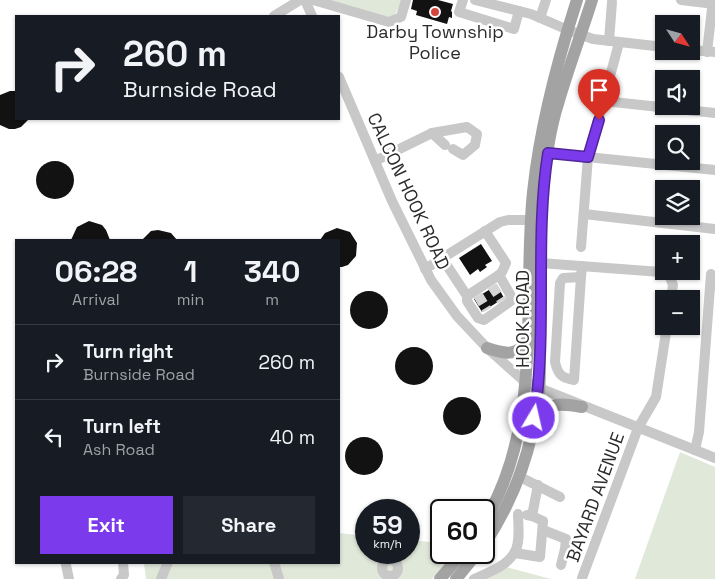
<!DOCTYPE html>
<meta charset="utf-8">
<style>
:root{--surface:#171b24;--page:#242831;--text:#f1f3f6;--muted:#9ea1a6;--line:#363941;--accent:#7c3aed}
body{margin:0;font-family:"Space Grotesk",sans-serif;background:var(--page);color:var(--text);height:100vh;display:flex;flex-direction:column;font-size:19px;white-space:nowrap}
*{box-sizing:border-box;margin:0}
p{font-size:16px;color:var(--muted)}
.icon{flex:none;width:28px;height:28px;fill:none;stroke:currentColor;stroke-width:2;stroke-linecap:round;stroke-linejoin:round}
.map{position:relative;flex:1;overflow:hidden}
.details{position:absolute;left:15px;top:239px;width:325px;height:325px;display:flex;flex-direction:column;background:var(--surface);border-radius:0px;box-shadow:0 1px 4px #0004}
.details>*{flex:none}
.top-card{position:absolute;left:15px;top:15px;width:325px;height:105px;border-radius:0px;box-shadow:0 1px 4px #0004;background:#171b24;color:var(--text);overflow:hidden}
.needle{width:32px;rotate:126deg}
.buttons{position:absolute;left:655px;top:15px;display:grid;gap:10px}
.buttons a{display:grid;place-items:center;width:45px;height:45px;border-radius:0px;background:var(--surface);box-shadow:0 1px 4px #0004;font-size:25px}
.speed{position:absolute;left:355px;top:499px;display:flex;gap:10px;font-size:25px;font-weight:700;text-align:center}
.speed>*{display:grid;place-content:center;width:65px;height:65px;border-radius:50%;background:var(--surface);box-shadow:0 1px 4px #0004;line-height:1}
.speed small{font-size:12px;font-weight:400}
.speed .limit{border:2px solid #111;border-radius:8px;background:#fff;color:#111}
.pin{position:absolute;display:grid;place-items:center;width:42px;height:42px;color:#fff;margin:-51px -21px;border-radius:50% 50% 50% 0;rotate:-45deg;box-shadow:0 0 5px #0007}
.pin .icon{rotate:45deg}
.me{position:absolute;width:55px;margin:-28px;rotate:9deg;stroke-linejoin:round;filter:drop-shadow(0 0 4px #0008)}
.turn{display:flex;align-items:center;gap:18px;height:105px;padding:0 25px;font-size:22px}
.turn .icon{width:65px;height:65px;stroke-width:2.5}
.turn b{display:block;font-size:35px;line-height:42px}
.eta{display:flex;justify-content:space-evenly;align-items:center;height:85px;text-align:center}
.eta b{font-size:30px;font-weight:700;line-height:35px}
.cta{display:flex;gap:10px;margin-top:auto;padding:10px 25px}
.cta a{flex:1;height:58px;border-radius:0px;background:var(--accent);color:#fff;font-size:20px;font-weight:700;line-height:58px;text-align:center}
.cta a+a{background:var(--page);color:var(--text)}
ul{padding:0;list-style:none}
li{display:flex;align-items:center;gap:15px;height:75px;padding:0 25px;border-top:1px solid var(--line)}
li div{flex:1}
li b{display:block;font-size:19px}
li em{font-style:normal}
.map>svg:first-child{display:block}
</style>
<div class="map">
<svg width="715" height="579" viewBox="0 0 715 579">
<rect width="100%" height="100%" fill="#fff"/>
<g fill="#e0e8da">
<path d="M 330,0 L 402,0 L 395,15 L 389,17 Z"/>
<path d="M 680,452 L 715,467 L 715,579 L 635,579 Z"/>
<path d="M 339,533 L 366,536 L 366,552 L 409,552 L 409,540 L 441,543 L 441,552 L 457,553 L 432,579 L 146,579 L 144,563 L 339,562 Z"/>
<path d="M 502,566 L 551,579 L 481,579 Z"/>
</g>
<g fill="#121212">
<path d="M 413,0 L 438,0 L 453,4 L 451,11 L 452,12 L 452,18 L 449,17 L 447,24 L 416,15 L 417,11 L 411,9 Z"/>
<path d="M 10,91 L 16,91 L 16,119 L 29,119 L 21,127 L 15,129 L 9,129 L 0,125 L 0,95 Z"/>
<circle cx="55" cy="180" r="19"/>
<path d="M 89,221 L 102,225 L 106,230 L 110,240 L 71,240 L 77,227 Z"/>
<path d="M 337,228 L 350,232 L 357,243 L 356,256 L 348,265 L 342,267 L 339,267 L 339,240 L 320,240 L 325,233 Z"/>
<path d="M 158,230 L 171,233 L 177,240 L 142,240 L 151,231 Z"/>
<path d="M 481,244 L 492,261 L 485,265 L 487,267 L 480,272 L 478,269 L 470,275 L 459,258 Z"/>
<path d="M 497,285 L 504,298 L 482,312 L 474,299 Z"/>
<circle cx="369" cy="310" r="19"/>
<circle cx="414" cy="366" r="19"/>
<circle cx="462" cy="416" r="19"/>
<circle cx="364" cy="456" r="19"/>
</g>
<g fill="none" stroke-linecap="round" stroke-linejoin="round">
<g stroke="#d5d5d5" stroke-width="10" stroke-dasharray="10 5" stroke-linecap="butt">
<path d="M 492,286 L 502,301"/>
<path d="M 478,295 L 487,310"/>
</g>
<g stroke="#c8c8c8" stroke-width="10">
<path d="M 305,0 L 312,16"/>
<path d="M 313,0 L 389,22 L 401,17 L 406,0"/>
<path d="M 463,0 L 459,12 L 514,29 L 519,11"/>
<path d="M 475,0 L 531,14 L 568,30 L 593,39 L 664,47"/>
<path d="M 681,0 L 715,4"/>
<path d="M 274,16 L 300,0"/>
<path d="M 540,18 L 546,0"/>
<path d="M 609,41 L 612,2"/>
<path d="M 691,50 L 715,52"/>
<path d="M 707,52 L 713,0"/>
<path d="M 339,77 L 392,201 L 431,280 L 457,316 L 487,348 L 524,381 L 539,388 L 715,458"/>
<path d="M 604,101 L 715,113"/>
<path d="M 432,133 L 445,145"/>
<path d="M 548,153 L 715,170"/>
<path d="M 375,161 L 432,133 L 467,127 L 477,134 L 475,145 L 463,155 L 453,149"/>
<path d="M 584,214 L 715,229"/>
<path d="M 581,247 L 588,157 L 619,43"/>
<path d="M 442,258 L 467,296 L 467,301 L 478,318 L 484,320 L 511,301 L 511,296 L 499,275 L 502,272 L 506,263 L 485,231"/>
<path d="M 540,263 L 661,272 L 670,277 L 673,285 L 671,299"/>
<path d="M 425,269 L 500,222 L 508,220 L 531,220"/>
<path d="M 581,277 L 563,278 L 560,283 L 555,362 C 558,375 562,378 574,380 L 581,277 L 582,266"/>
<path d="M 467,296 L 499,275"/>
<path d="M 695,450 L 699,432 L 711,274"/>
<path d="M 520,477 L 560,497"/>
<path d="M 527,515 L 532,516 L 538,485"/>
<path d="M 543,530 L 566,539 L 565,549 L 561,565"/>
<path d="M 515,553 L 540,557 L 543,521 L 532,516"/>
<circle cx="390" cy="568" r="8"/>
<path d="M 274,562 L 279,579"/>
<path d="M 66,565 L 69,579"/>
<path d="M 582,578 L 638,428 L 656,397 L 667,326"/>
<path d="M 121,579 L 124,575 L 123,562"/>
<path d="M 161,579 L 168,562"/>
<path d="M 474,579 C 487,573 507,566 514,553 C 521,544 518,525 518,514"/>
</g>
<g stroke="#a3a3a3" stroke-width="12">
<path d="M 487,348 C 502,353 518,358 527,340"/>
<path d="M 535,426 C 546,401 559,403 582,407"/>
<path d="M 484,522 C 544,425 522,300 533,192 C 540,126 557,62 577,0"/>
<path d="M 484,545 C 516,496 533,447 539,390 C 541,373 539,354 539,337 C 540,289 538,241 542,193 C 545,164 549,132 558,104 C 568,69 581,35 592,0"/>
<path d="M 440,579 L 463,552"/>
<path d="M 456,579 L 478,552"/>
</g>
</g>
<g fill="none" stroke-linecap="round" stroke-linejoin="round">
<g stroke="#51269a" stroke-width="12">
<path id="route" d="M 534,418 C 548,331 534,241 548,153 L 588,157 L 599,120"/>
</g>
<use href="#route" stroke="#7c3aed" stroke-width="9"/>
</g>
<circle fill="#d4453c" stroke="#fff" stroke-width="2" cx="435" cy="12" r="5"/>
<g text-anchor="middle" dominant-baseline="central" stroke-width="5" stroke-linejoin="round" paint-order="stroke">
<g font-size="18" fill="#2b2b2b" stroke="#fff">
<text x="435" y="31">Darby Township<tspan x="435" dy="21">Police</tspan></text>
</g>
<g font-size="18" fill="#2b2b2b" stroke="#fff">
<text transform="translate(409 191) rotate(65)">CALCON HOOK ROAD</text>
<text transform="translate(522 319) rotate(-90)">HOOK ROAD</text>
<text transform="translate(595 497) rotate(-70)">BAYARD AVENUE</text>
</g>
</g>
</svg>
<div class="buttons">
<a><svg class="needle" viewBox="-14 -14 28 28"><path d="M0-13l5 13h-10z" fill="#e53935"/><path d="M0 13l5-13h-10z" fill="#9ea1a6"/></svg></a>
<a><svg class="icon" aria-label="sound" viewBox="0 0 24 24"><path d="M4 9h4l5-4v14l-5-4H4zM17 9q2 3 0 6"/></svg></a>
<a><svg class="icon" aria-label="search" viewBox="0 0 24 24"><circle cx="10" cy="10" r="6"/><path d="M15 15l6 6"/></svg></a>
<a><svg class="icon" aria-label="layers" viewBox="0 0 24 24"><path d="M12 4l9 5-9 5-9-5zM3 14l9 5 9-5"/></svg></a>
<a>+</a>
<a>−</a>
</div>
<div class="speed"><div>59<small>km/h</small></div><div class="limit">60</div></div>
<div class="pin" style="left:599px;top:120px;background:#d93025"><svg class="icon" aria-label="arrive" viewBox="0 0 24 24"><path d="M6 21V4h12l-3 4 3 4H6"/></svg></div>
<svg class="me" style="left:534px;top:418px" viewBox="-20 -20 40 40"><circle r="17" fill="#7c3aed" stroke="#fff" stroke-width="3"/><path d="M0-11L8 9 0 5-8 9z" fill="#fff"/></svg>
<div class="top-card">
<div class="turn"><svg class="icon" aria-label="right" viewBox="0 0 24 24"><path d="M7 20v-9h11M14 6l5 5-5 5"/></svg><div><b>260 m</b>Burnside Road</div></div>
</div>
<section class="details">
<div class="eta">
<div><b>06:28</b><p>Arrival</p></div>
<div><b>1</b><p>min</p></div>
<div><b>340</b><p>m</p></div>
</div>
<ul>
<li><svg class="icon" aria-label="right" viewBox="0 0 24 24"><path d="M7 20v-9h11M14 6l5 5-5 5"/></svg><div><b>Turn right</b><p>Burnside Road</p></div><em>260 m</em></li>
<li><svg class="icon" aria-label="left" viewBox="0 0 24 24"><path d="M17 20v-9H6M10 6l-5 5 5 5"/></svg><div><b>Turn left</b><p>Ash Road</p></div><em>40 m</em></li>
</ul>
<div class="cta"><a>Exit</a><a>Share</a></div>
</section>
</div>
